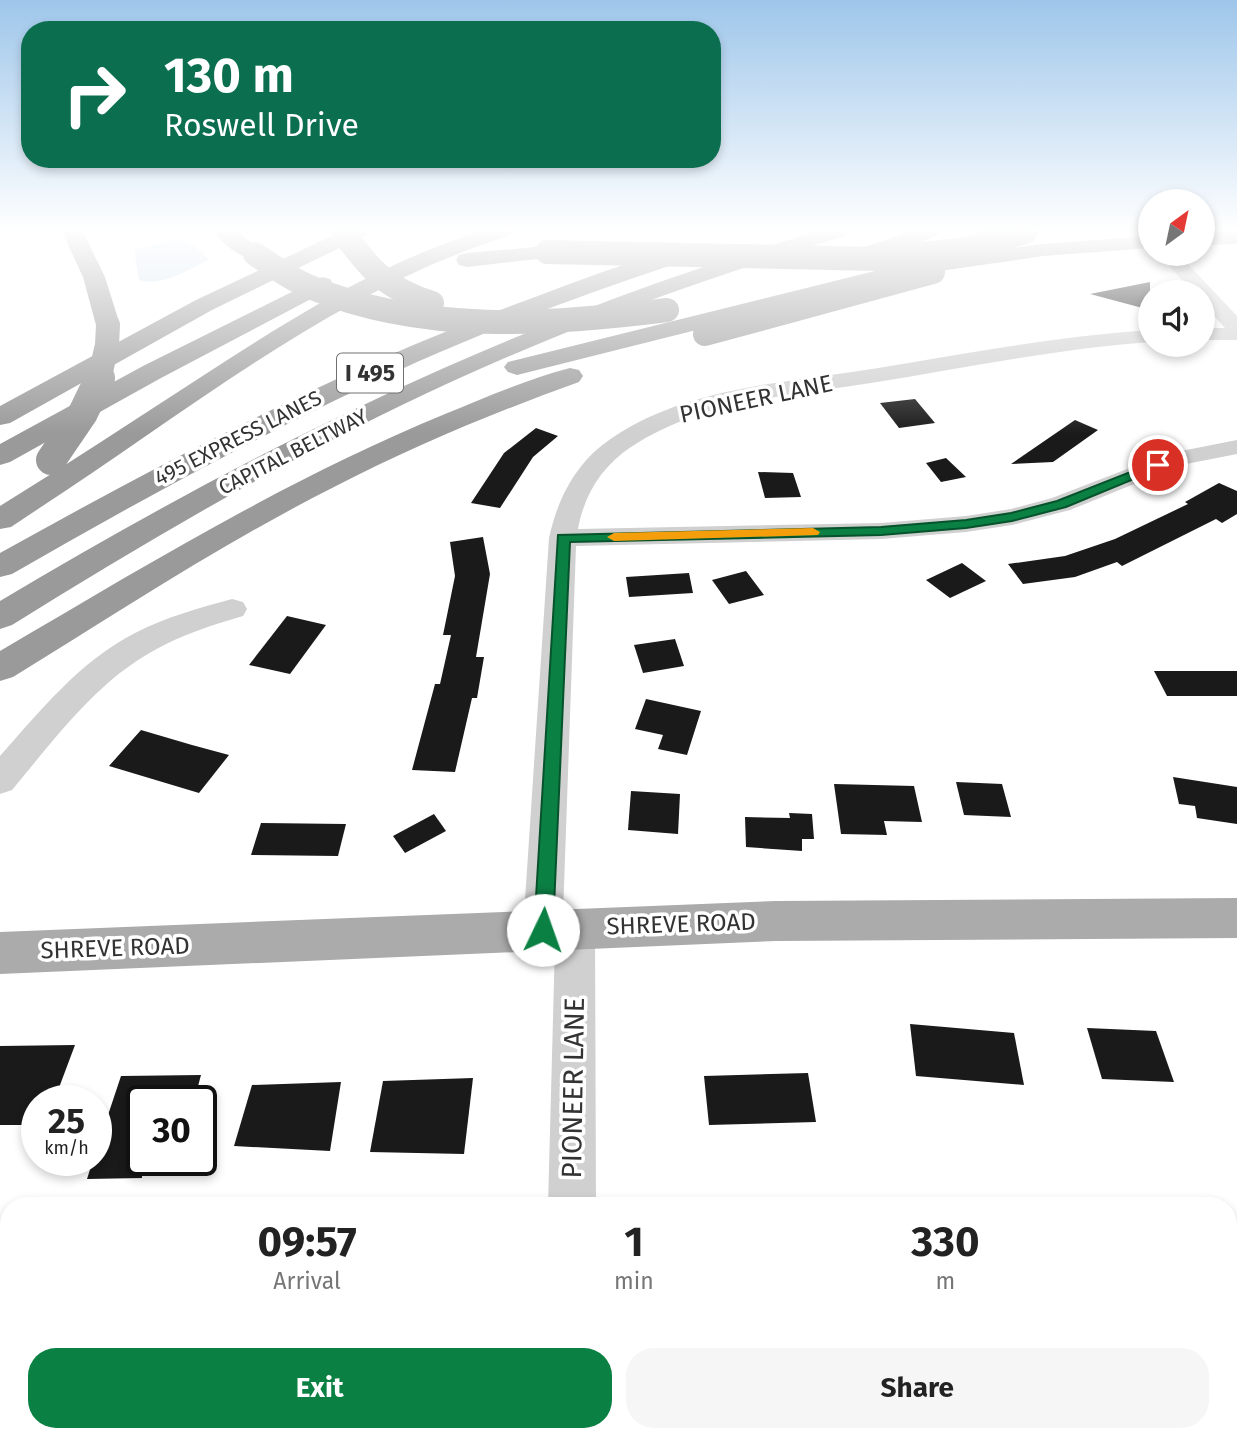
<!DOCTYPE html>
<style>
:root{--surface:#fff;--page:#f6f6f6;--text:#222;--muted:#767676;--accent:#0b8043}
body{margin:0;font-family:"Fira Sans",sans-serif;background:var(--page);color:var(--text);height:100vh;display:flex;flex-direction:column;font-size:26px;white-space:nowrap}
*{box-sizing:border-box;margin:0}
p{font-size:23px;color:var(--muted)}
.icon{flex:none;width:38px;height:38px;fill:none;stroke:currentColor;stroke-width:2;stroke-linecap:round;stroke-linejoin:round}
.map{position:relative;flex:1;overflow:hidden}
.sheet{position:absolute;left:0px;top:1197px;width:1237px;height:245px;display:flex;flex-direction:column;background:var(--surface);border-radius:28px 28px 0 0;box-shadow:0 4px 10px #0003}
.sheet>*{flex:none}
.hud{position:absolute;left:21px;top:21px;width:700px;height:147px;border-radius:28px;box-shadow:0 4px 10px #0003;background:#0b6e4f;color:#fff;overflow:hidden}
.needle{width:46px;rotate:33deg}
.fabs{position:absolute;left:1138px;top:189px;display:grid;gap:14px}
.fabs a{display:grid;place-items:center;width:77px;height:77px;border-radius:50%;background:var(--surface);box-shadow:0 4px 10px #0003;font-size:35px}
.speed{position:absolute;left:21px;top:1085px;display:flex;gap:14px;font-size:35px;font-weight:700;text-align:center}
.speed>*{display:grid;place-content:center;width:91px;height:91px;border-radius:50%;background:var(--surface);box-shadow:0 4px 10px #0003;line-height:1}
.speed small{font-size:18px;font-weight:400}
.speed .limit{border:4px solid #111;border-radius:10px;background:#fff;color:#111}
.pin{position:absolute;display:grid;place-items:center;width:60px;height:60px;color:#fff;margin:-30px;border:4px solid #fff;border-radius:50%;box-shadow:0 2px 7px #0007}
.me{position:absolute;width:77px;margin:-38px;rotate:3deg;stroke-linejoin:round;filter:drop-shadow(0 0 5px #0008)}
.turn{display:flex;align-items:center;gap:24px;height:147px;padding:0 28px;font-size:32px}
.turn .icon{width:91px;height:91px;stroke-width:2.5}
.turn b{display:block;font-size:49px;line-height:60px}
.eta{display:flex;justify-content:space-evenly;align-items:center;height:119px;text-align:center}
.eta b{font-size:42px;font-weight:700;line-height:49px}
.action{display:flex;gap:14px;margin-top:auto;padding:14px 28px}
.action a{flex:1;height:80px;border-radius:28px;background:var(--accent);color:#fff;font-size:28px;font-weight:700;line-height:80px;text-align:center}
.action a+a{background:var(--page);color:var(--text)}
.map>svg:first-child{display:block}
</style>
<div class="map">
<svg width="1237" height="1442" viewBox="0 0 1237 1442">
<rect width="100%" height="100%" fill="#fff"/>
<path fill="#cfe2ee" d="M 180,239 L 197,248 L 209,260 C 187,270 163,287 139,280 L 134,250 Z"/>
<g fill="#1a1a1a">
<path d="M 1150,282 L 1150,310 L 1090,294 Z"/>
<path d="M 915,399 L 935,423 L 899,428 L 880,403 Z"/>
<path d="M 1075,420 L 1098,430 L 1053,462 L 1011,464 Z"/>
<path d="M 536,428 L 558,436 L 533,457 L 500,508 L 471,503 L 504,453 Z"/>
<path d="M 946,458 L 966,477 L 941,482 L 926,463 Z"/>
<path d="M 758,472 L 793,473 L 801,497 L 765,498 Z"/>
<path d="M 1219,483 L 1237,491 L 1237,514 L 1222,523 L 1216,519 L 1122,566 L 1117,562 L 1075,577 L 1023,584 L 1008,564 L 1065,556 L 1115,539 L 1188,504 L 1185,502 Z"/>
<path d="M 483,537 L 490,574 L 476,657 L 484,657 L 477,698 L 472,698 L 455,772 L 412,770 L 435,684 L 440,684 L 451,635 L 443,635 L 455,576 L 450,542 Z"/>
<path d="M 962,563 L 986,581 L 950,598 L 926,580 Z"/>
<path d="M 746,571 L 764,595 L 729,604 L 712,580 Z"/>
<path d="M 689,573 L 693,593 L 629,597 L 626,577 Z"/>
<path d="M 287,616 L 326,625 L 290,674 L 249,665 Z"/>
<path d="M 675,639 L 684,666 L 643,673 L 634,645 Z"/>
<path d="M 1154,671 L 1237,671 L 1237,696 L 1167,696 Z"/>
<path d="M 646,699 L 701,711 L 687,755 L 658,749 L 663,735 L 635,729 Z"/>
<path d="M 141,730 L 192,745 L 229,755 L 199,793 L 109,766 Z"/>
<path d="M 1173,777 L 1237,787 L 1237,824 L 1197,818 L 1195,806 L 1179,804 Z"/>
<path d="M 956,782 L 1002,784 L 1011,817 L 964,815 Z"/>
<path d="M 834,784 L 914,786 L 922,822 L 884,821 L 887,835 L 841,834 Z"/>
<path d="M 631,791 L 680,794 L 678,834 L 628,830 Z"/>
<path d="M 789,813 L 812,814 L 814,839 L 802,839 L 802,851 L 746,847 L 745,817 L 790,818 Z"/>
<path d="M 434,814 L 446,831 L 405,853 L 393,836 Z"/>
<path d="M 261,823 L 346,824 L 338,856 L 251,855 Z"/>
<path d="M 910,1024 L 1014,1033 L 1024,1085 L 916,1076 Z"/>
<path d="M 1087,1028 L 1156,1031 L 1174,1082 L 1102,1079 Z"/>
<path d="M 75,1045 L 54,1101 L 36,1101 L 27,1125 L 0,1125 L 0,1046 Z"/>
<path d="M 808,1073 L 816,1122 L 709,1125 L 704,1076 Z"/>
<path d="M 201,1075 L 194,1101 L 142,1101 L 142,1178 L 87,1179 L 93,1160 L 96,1160 L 96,1151 L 121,1076 Z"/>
<path d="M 473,1078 L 464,1154 L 370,1152 L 383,1081 Z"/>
<path d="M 341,1082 L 330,1151 L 234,1146 L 252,1085 Z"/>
</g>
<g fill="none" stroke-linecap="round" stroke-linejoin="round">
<g fill="#d0d0d0" fill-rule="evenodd">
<path d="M 1179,260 L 1186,262 L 1237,316 L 1237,340 L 1202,340 L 1202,328 L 1225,328 L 1202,303 L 1202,292 L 1193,292 L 1169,266 Z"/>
<path d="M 1150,330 L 1150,342 C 1056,349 964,368 871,383 C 790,396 702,400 631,447 C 602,466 584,495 578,529 L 881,523 L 966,516 L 1011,509 L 1052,498 L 1166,454 L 1237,440 L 1237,454 L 1181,465 L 1070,510 L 1012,525 L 966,532 L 881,539 L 576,546 L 563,915 L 575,910 L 589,916 L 595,928 L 596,1206 L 548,1206 L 555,943 L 543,948 L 529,942 L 523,930 L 549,538 C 558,497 577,461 612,438 C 687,387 785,383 872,369 C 964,354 1056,336 1150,330 Z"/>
<path d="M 232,599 L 243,602 L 247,609 L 243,616 C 212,625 181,635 153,651 C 95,683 54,740 12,790 L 0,794 L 0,756 C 40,711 80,661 135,633 C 166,617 199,608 232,599 Z"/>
<path d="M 55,1433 L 111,1433 L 108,1442 L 52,1442 Z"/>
<rect x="541" y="1433" width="56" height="9"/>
</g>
<path fill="#ababab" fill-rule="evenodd" d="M 1237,898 L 1237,938 L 776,941 L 0,974 L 0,932 L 776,901 Z"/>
<g fill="#9a9a9a" fill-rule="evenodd">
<path d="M 62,232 L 83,232 L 105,277 L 120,325 L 117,330 L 108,332 L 99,330 L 96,325 L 83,277 Z"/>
<path d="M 214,232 L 238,232 L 266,254 L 263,259 C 246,263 223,245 214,232 Z"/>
<path d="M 340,232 L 367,232 L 364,236 L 212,310 L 10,423 L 0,425 L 0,406 L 196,300 Z"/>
<path d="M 479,232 L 511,232 L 508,236 C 334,291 189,411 38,509 L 11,527 L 0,529 L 0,506 C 68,464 134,420 201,377 C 289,320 378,263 479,232 Z"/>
<path d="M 815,232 L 848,232 L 845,236 C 711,276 580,323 453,381 C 300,451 155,536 12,625 L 0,629 L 0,601 C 263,444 520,318 815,232 Z"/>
<path d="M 908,232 L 939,232 L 936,236 L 855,266 L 839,266 L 836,261 L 839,256 Z"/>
<path d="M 1237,232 L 1237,244 L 1202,245 L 1202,233 Z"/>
<path d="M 1150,236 L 1150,248 L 1043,256 L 919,274 L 517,375 L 508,372 L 504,367 L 508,362 L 919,260 L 1043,244 Z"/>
<path d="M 547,246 L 555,247 L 558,252 L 555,257 L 467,267 L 459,265 L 456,260 L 459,255 L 467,253 Z"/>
<path d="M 667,252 L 675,254 L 678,259 L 675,264 C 587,293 501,325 417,362 C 277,425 144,498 12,574 L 0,577 L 0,553 C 167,460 337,371 516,304 C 566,286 616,265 667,252 Z"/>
<path d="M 322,277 L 330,279 L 333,284 L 330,289 L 161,378 L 10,462 L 0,465 L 0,444 L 143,366 Z"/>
<path d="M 570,368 L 579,370 L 583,376 L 579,382 C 495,412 414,446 334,487 C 223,543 119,612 13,677 L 0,681 L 0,651 C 145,566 289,478 445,414 C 486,397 528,379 570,368 Z"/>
</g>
<g stroke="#9a9a9a" stroke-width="24">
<path d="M 343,232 C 369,269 387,289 432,303"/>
<path d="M 547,252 L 878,259 L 967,249 L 1025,232"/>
<path d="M 255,254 C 273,266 290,279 310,287 C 423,334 548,325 667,310"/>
<path d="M 705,334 L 933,272"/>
<path d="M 99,380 L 107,345 L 108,325"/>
</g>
<path stroke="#9a9a9a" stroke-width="30" d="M 51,460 L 83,413 L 100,378"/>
</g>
<linearGradient id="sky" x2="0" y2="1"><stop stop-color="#9ec6ea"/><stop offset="0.53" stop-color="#fff"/><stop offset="1" stop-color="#fff" stop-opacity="0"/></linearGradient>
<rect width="1237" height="434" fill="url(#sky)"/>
<path fill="#0b8043" stroke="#07532c" stroke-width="2" d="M 1158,461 L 1165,465 L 1163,467 L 1066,507 L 1012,521 L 966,528 L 881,535 L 570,542 L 553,930 L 550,936 L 543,938 L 536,936 L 534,930 L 558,535 L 881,527 L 966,520 L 1011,513 L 1057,501 Z"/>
<path fill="#f59e0b" d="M 813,528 L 820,532 L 818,535 L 614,541 L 607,537 L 614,533 Z"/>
<g text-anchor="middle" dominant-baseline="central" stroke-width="7" stroke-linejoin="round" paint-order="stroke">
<g font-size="21" fill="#333" stroke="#fff">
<text transform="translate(238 438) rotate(-27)">495 EXPRESS LANES</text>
<text transform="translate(293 452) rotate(-27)">CAPITAL BELTWAY</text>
</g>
<rect fill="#fff" stroke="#707070" stroke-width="2" x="337" y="353.5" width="66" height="39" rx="5"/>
<g font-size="23" font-weight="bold" fill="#333">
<text x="370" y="373">I 495</text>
</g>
<g font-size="24" fill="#333" stroke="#fff">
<text transform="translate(756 399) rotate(-12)">PIONEER LANE</text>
<text transform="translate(681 924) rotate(-2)">SHREVE ROAD</text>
<text transform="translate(115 948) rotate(-2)">SHREVE ROAD</text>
</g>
<g font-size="28" fill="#333" stroke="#fff">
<text transform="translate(573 1088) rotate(-89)">PIONEER LANE</text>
</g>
</g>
</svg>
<div class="fabs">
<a><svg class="needle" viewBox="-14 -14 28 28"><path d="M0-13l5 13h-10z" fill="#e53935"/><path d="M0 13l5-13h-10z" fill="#767676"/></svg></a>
<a><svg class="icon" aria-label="sound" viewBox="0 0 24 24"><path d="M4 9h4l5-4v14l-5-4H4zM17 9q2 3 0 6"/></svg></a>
</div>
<div class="speed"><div>25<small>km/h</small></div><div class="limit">30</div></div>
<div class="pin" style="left:1158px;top:465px;background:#d93025"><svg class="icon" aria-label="arrive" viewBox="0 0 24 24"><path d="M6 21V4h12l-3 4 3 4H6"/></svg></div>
<svg class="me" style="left:543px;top:930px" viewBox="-20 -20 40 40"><circle r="19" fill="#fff"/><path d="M0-13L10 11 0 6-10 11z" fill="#0b8043"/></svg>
<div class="hud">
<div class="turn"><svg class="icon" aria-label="right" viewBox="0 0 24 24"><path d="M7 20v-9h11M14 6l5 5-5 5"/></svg><div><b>130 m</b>Roswell Drive</div></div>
</div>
<section class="sheet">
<div class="eta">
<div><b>09:57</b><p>Arrival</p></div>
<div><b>1</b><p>min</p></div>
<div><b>330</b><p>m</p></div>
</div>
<div class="action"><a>Exit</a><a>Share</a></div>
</section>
</div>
